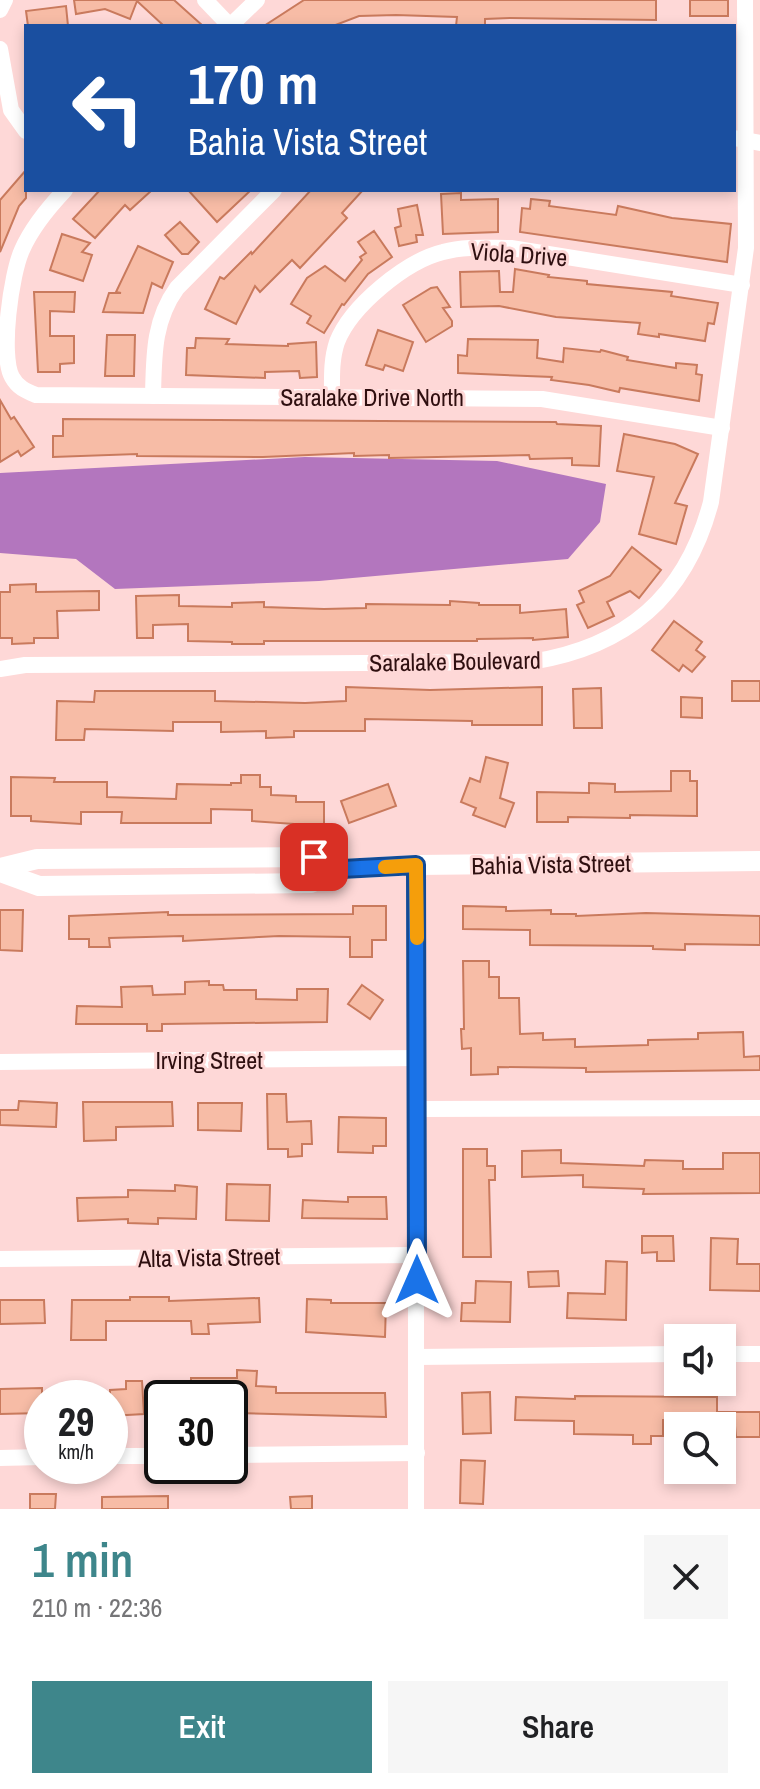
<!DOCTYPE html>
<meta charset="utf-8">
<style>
:root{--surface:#fff;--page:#f6f6f6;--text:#202124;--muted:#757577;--accent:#3e868b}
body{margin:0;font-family:"Archivo Narrow",sans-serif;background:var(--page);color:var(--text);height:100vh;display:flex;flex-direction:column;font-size:30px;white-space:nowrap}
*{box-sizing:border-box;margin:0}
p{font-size:26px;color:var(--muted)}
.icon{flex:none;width:44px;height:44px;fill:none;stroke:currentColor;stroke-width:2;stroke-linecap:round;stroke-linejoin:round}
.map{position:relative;height:1509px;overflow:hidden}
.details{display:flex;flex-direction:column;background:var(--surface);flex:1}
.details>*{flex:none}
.banner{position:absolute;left:24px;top:24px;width:712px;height:168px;border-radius:0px;box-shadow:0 4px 12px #0003;background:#1a4fa0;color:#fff;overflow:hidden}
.fabs{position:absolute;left:664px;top:1324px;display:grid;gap:16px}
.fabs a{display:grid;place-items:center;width:72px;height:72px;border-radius:0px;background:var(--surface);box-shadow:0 4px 12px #0003;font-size:40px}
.speed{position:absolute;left:24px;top:1380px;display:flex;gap:16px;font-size:40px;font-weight:700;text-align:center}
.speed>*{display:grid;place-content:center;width:104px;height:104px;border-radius:50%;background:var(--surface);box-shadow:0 4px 12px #0003;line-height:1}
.speed small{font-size:20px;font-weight:400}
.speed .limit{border:4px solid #111;border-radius:12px;background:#fff;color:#111}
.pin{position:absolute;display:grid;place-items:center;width:68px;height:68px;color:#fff;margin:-34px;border-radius:16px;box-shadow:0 4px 12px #0006}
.me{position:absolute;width:88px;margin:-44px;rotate:0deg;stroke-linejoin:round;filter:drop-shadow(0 0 6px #0008)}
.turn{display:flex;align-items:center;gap:28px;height:168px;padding:0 32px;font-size:36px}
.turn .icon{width:104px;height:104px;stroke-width:2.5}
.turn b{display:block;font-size:56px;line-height:68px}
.round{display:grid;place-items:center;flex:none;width:84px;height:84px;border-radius:0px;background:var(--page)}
.headline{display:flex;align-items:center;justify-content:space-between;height:136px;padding:0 32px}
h1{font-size:48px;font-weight:600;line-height:60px;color:var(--accent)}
.button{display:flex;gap:16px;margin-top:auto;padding:16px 32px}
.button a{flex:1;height:92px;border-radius:0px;background:var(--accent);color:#fff;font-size:32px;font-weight:600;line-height:92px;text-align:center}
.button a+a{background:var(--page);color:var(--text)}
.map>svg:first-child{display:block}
</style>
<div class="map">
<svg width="760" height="1509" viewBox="0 0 760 1509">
<rect width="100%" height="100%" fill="#fed8d7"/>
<path fill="#b376be" d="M 305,457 L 497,461 L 606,484 L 600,522 L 568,559 L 319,581 L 115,589 L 76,559 L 0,553 L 0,473 Z"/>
<g fill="#f7bca6" stroke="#c97a5d" stroke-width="2">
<path d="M 74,0 L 174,0 L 203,26 L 164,26 L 137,1 L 130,19 L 105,9 L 76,14 Z"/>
<path d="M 304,0 L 656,0 L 656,20 L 510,18 L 485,19 L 485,26 L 456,26 L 457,17 L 396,15 L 359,16 L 333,26 L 264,26 Z"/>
<rect x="690" y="0" width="38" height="16"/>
<path d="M 66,6 L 68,26 L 28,26 L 26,11 Z"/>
<path d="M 26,170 L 26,198 L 19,206 L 0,252 L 0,200 Z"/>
<path d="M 100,190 L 152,190 L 130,210 L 125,205 L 95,238 L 73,219 Z"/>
<path d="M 188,190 L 251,190 L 217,222 Z"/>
<path d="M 311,190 L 363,190 L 342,213 L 347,218 L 300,268 L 292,260 L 260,292 L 255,286 L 236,324 L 205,309 L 220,277 L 224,279 L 251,252 L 252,254 Z"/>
<path d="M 461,193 L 461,200 L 498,199 L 498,232 L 443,234 L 441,194 Z"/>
<path d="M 531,199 L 550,201 L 549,206 L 616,215 L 618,206 L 672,218 L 731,224 L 727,262 L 520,232 L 522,208 L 530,209 Z"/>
<path d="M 417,205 L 423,235 L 416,235 L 417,242 L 399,246 L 395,228 L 401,226 L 398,209 Z"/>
<path d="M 180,222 L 199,242 L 188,254 L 182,254 L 165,235 Z"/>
<path d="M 374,231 L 392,257 L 368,274 L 344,305 L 342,304 L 324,333 L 307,323 L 311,316 L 291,304 L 307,278 L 325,266 L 345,281 L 362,260 L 360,257 L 366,253 L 358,242 Z"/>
<path d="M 62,234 L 90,243 L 82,252 L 92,255 L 83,281 L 50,270 Z"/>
<path d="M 138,246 L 173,262 L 162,288 L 152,283 L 143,313 L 103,312 L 109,293 L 121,293 L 116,292 Z"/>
<path d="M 515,269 L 549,275 L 548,277 L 587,281 L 587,284 L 672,292 L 671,296 L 718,303 L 714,324 L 708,323 L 705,341 L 659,334 L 659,337 L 638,334 L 640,323 L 556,317 L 499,306 L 461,307 L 460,272 L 499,271 L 500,292 L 513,292 Z"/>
<path d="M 437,287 L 450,307 L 443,308 L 452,321 L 452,326 L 426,342 L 403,305 L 431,288 Z"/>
<path d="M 34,292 L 75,292 L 74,312 L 50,311 L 50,336 L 74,336 L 74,363 L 60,364 L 60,372 L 38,372 Z"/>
<path d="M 378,330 L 413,342 L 403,371 L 385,365 L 383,370 L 366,365 Z"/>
<path d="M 107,335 L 135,335 L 134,376 L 105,376 Z"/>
<path d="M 196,338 L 229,339 L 226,344 L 288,346 L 288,344 L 316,342 L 317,377 L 300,378 L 299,371 L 265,372 L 265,378 L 186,375 L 187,348 L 195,348 Z"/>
<path d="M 468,339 L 538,340 L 537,358 L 563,362 L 564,348 L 600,352 L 601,350 L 628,357 L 627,360 L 676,368 L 676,363 L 697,365 L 696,374 L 702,375 L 699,401 L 620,388 L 619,392 L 589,385 L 551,380 L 552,377 L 458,373 L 458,355 L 467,356 Z"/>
<path d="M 0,400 L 11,419 L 14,417 L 34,447 L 21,456 L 18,451 L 0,462 Z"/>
<path d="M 63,419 L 556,422 L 557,424 L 601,426 L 599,466 L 572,465 L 572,458 L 530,459 L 529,455 L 389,458 L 389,455 L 354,456 L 354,453 L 263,457 L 137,456 L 137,454 L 53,457 L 53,436 L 63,436 Z"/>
<path d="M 624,434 L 675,444 L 698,454 L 675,503 L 687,506 L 676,544 L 639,534 L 654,477 L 617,471 Z"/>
<path d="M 632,547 L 661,570 L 639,598 L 630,591 L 607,602 L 614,616 L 588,628 L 577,605 L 584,602 L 579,591 L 610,576 Z"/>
<path d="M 36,584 L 36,592 L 99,591 L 99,610 L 57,611 L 58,638 L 34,638 L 34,643 L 12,644 L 12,638 L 0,638 L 0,592 L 10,592 L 10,585 Z"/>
<path d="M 179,595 L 179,606 L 232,607 L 232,603 L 264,602 L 264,607 L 324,609 L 366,608 L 366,604 L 450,605 L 450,601 L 479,603 L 479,605 L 520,605 L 520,613 L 566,609 L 568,637 L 533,640 L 533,638 L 477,639 L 477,641 L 264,641 L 264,644 L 232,644 L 232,642 L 188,641 L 188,624 L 153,625 L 153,638 L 137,638 L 136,596 Z"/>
<path d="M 674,621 L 702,642 L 696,650 L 705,657 L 692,672 L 683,665 L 679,671 L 652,650 Z"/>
<rect x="732" y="681" width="28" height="20"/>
<path d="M 346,687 L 430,690 L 542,687 L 542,725 L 472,725 L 472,721 L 365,719 L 365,731 L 294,731 L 294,737 L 266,738 L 266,731 L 221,732 L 221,722 L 173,722 L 173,731 L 85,729 L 84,740 L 56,740 L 57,701 L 94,702 L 95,691 L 215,691 L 215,701 L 305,703 L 346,701 Z"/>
<path d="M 601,688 L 602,728 L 574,728 L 573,689 Z"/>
<path d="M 681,697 L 702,698 L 702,718 L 681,717 Z"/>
<path d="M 486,757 L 508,763 L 500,798 L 514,803 L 505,827 L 473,815 L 476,808 L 461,802 L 470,778 L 480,782 Z"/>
<path d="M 671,771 L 690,771 L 690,781 L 697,781 L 697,816 L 630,815 L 630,818 L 568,817 L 568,822 L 537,822 L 537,792 L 589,793 L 589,783 L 615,784 L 615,792 L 671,791 Z"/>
<path d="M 241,775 L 260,775 L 260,787 L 271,787 L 271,795 L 296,796 L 296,802 L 324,802 L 324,826 L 252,821 L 252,810 L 211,809 L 211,823 L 121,823 L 122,812 L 81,812 L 81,824 L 31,821 L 31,816 L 11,816 L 11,777 L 55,778 L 54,782 L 107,782 L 107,797 L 176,799 L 177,784 L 231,785 L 231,783 L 241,783 Z"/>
<path d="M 388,784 L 396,806 L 349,823 L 341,801 Z"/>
<path d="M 353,906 L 386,906 L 386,940 L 372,940 L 372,957 L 350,957 L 350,937 L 279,936 L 183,941 L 183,936 L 109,938 L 110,947 L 89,947 L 89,939 L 69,939 L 69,916 L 168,912 L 168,915 L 353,914 Z"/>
<path d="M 463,906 L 506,907 L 506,911 L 551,910 L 551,914 L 576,914 L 576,916 L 646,913 L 760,916 L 760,945 L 685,944 L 685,950 L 653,949 L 653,946 L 530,945 L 530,930 L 463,929 Z"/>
<path d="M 0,910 L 23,910 L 22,951 L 0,950 Z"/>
<path d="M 463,961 L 489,961 L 489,977 L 499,977 L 499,998 L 519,998 L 520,1034 L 543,1033 L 543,1040 L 575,1039 L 575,1047 L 648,1045 L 648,1040 L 698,1039 L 698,1033 L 743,1032 L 744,1057 L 760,1056 L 760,1070 L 586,1072 L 586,1068 L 498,1067 L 498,1074 L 471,1075 L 471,1048 L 462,1049 L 461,1029 L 464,1029 Z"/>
<path d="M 209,981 L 209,985 L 223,985 L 224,990 L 256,990 L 256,999 L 297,1000 L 297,989 L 328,989 L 327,1022 L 162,1024 L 162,1031 L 147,1031 L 147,1024 L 76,1024 L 77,1006 L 122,1007 L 121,987 L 152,986 L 153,995 L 185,994 L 185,982 Z"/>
<path d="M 362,985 L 383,1000 L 370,1019 L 348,1004 Z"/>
<path d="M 267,1094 L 286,1094 L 287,1122 L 311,1121 L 312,1144 L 302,1144 L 302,1156 L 288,1157 L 288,1149 L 268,1149 Z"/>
<path d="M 19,1101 L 57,1103 L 56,1127 L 0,1125 L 0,1110 L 18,1110 Z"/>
<path d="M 83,1102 L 172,1102 L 173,1126 L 116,1127 L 116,1140 L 84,1141 Z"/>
<path d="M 198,1103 L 242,1103 L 241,1131 L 198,1130 Z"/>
<path d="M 339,1117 L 386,1118 L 386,1146 L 373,1146 L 373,1153 L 338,1152 Z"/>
<path d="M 463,1149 L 487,1149 L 487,1166 L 495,1166 L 495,1180 L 489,1180 L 491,1257 L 463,1257 Z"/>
<path d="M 561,1150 L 561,1163 L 644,1166 L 645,1160 L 683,1161 L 683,1169 L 723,1169 L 723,1153 L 760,1153 L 760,1193 L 643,1194 L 644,1189 L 583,1187 L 583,1175 L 522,1177 L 522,1151 Z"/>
<path d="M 227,1184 L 270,1185 L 269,1221 L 226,1220 Z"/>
<path d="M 175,1185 L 197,1187 L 196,1219 L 158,1218 L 158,1224 L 128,1223 L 128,1219 L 78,1221 L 77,1198 L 128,1197 L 128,1190 L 175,1191 Z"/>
<path d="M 348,1197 L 386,1197 L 387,1219 L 302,1218 L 303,1200 L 348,1202 Z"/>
<path d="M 642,1236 L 673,1236 L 674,1261 L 657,1261 L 657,1252 L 642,1253 Z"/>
<path d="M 711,1238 L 738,1239 L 737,1264 L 760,1264 L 760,1291 L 710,1290 Z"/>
<path d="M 606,1261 L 627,1262 L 626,1320 L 567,1318 L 568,1293 L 605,1294 Z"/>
<path d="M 558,1271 L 559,1286 L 529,1287 L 528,1272 Z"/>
<path d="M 476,1281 L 511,1282 L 510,1322 L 461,1321 L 462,1303 L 475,1303 Z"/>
<path d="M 130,1297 L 169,1297 L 169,1301 L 259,1298 L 260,1322 L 208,1324 L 209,1334 L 192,1334 L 191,1321 L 106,1321 L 106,1340 L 71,1340 L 72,1300 L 130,1300 Z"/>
<path d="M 307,1299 L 331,1300 L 331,1303 L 386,1303 L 385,1337 L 306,1332 Z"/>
<path d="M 0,1300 L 44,1300 L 45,1323 L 0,1324 Z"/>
<path d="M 237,1370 L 257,1371 L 256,1386 L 276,1387 L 276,1393 L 385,1393 L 386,1417 L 236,1413 L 236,1398 L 191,1398 L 191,1378 L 237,1378 Z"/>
<path d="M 126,1381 L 142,1381 L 144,1414 L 110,1416 L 110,1390 L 126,1389 Z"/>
<path d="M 42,1388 L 42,1413 L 0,1414 L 0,1389 Z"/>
<path d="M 490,1392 L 491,1433 L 463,1434 L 462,1393 Z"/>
<path d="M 575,1396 L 717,1397 L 717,1412 L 760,1412 L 760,1437 L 736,1437 L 735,1426 L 698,1426 L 699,1421 L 663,1420 L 663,1436 L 651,1436 L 651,1444 L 633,1444 L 633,1435 L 574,1434 L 574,1421 L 515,1420 L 516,1397 L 575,1399 Z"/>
<path d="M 461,1460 L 485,1461 L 483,1504 L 460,1503 Z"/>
<path d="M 30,1494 L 56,1494 L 55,1509 L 30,1509 Z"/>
<path d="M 168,1496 L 168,1509 L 102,1509 L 102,1497 Z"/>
<path d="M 312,1496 L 312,1509 L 291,1509 L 290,1497 Z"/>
</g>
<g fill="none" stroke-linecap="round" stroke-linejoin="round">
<g stroke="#fff" stroke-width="16">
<path d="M 205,0 L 230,26"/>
<path d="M 0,10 L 5,0"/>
<path d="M 230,26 L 257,0"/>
<path d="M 0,49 L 11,110 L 26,131"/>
<path d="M 734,138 L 760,143"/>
<path d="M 65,190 C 48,208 32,227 22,250 C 11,274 0,355 12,377 C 18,388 26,391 36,395 L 542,399 L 722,428"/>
<path d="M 153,396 C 154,357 153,321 177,288 L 274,190"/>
<path d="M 332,397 C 332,378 331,360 337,342 C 351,306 406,261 443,252 C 465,246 488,248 511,248 L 742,285"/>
<path d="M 0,669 L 25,665 L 531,662 C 626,647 686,597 711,502 L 746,248 L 745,0"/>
<path d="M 416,865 L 416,1509"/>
<path d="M 0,1062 L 417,1058"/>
<path d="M 417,1109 L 760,1108"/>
<path d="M 0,1259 L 417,1255"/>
<path d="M 722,1354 L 760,1354"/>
<path d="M 417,1357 L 678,1354"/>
<path d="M 230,1455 L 417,1453"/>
<path d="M 110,1456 L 162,1456"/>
<path d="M 0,1458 L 42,1457"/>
</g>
<g stroke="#fff" stroke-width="20">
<path d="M 0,868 L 37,859 L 314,857 L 342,869"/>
<path d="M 0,872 L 39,886 L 311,883 L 342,869 L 416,865 L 760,861"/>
</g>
</g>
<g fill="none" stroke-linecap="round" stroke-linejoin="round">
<g stroke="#114b97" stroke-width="20">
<path id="route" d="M 314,857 L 342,869 L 416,865 L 417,1280"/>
</g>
<use href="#route" stroke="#1a73e8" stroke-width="14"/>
<path stroke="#f59e0b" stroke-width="14" d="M 385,867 L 416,865 L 417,938"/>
</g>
<g text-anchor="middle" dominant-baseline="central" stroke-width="6" stroke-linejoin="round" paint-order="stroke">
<g font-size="24" fill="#2f0f10" stroke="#fed8d7">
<text transform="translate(519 254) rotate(4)">Viola Drive</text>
<text x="372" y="397">Saralake Drive North</text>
<text transform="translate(455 661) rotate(-1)">Saralake Boulevard</text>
<text transform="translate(551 864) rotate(-1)">Bahia Vista Street</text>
<text x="209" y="1060">Irving Street</text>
<text transform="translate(209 1257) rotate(-1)">Alta Vista Street</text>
</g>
</g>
</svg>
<div class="fabs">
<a><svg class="icon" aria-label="sound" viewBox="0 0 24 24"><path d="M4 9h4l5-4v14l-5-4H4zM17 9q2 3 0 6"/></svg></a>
<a><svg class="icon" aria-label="search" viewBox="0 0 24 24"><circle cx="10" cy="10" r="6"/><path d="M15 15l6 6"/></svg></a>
</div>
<div class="speed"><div>29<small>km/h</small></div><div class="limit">30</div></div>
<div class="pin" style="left:314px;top:857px;background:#d93025"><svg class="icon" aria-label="arrive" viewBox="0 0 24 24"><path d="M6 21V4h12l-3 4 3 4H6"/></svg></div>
<svg class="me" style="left:417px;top:1280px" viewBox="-20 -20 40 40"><path d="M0-17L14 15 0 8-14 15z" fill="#1a73e8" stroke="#fff" stroke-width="4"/></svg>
<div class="banner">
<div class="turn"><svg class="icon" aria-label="left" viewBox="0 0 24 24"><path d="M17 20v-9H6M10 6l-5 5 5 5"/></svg><div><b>170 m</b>Bahia Vista Street</div></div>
</div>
</div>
<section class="details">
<div class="headline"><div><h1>1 min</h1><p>210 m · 22:36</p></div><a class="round"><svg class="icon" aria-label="close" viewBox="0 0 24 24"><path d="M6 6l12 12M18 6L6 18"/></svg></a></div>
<div class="button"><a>Exit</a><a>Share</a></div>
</section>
